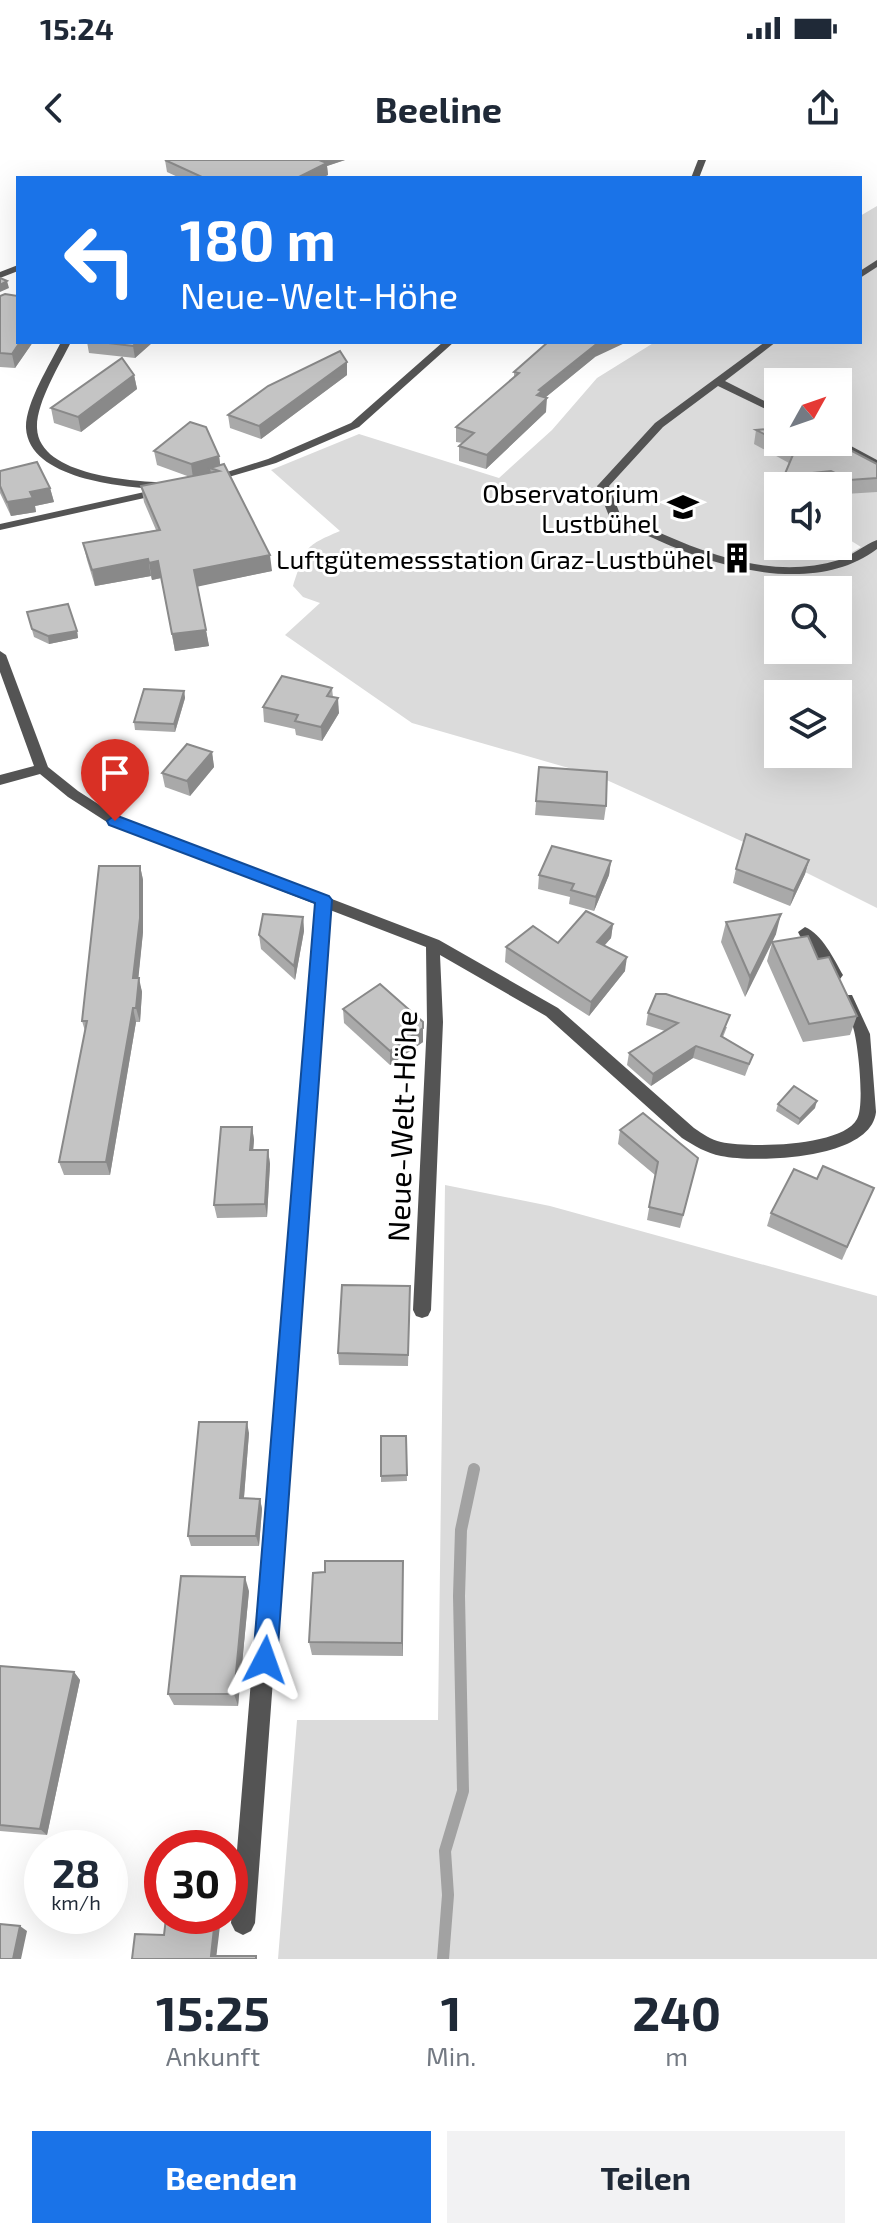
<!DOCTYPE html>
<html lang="de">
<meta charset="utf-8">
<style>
:root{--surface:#fff;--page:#f2f2f3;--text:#1f2937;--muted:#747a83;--accent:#1a73e8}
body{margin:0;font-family:"Exo 2",sans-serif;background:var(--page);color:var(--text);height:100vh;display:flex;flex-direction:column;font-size:30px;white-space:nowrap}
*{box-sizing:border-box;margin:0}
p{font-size:26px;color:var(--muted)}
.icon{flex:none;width:44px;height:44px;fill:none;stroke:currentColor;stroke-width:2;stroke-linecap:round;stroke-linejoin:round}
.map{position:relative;height:1799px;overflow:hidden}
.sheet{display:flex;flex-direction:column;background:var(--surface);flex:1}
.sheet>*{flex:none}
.guide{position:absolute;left:16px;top:16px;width:846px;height:168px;border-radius:0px;box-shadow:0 8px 32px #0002;background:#1a73e8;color:#fff;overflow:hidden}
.needle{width:52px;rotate:50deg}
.buttons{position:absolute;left:764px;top:208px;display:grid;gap:16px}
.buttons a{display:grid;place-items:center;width:88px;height:88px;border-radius:0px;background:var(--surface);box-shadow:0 8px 32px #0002;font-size:40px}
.speed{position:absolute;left:24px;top:1670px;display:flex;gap:16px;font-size:40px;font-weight:700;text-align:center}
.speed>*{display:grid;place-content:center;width:104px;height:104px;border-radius:50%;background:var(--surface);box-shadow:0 8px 32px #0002;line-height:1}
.speed small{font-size:20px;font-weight:400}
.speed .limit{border:12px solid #d22;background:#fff;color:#111}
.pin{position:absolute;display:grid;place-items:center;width:68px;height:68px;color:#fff;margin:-82px -34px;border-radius:50% 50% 50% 0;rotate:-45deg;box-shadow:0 0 8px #0007}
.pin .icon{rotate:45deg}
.me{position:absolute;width:88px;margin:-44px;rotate:4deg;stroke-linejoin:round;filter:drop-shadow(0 0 6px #0008)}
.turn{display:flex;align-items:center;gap:28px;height:168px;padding:0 32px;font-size:36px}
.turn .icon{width:104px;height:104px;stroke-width:2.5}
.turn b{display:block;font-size:56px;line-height:68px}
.eta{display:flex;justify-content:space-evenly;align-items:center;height:136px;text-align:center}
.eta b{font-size:48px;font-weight:700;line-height:56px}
.cta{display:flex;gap:16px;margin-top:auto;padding:16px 32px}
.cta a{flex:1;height:92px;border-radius:0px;background:var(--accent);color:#fff;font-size:32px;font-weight:700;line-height:92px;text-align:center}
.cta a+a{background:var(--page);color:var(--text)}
.status{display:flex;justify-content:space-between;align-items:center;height:56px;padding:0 40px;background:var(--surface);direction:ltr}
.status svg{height:22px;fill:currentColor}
header{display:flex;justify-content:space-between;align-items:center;height:104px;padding:0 32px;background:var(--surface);font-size:36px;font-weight:700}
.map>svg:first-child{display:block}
</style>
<div class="status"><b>15:24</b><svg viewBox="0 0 49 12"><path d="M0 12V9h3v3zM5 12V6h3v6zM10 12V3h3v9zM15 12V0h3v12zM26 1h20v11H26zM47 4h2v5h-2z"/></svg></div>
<header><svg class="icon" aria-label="back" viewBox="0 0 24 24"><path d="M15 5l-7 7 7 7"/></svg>Beeline<svg class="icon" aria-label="share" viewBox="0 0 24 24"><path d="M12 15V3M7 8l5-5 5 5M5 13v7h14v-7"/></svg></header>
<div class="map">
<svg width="877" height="1799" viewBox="0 0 877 1799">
<rect width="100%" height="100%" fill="#fff"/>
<g fill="#dbdbdb" fill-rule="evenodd">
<path d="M 877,46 L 877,748 L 759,689 L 600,617 L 412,563 L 285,475 L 320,443 L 303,437 L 293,426 C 306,388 302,387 340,371 L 271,310 L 359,274 L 499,318 L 552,270 L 597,218 L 655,182 L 860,182 L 860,56 ZM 778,222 L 838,222 L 838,282 L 846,334 L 838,330 L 838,381 L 845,377 L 861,387 L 847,395 L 831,386 L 779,386 L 803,395 L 799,399 L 774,390 L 778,385 L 778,326 L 803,326 L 777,282 ZM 778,430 L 838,430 L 838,490 L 778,490 ZM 778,534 L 838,534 L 838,594 L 778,594 Z"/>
<path d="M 445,1025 L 550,1046 L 877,1136 L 877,1799 L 278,1799 L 297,1560 L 438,1560 Z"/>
</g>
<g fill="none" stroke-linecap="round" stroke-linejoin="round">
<path stroke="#a2a2a2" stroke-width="12" d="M 443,1799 L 448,1735 L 445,1691 L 463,1631 L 459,1436 L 461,1370 L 474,1309"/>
<g fill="#545454" fill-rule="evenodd">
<path d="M 877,100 L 877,107 L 860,118 L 860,111 Z"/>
<path d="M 765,182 L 776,182 L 725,221 L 778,248 L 778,255 L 718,226 L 663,267 L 609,326 L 620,354 C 687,386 763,423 839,400 C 853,395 864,385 877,380 L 877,389 C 815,436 717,408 653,378 C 639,372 621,366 609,356 L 597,326 L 599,324 L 655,263 Z"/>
<path d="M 838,279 L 877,300 L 877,307 L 831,282 L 838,282 Z"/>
</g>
<g fill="#545454" fill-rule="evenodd">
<path d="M 698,0 L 706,0 L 699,18 L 691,18 Z"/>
<path d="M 18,105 L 18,111 L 0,118 L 0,112 Z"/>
<path d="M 61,182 L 71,182 C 60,204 36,243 37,268 C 39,317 136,321 170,323 L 176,326 L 167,329 L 167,333 L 0,370 L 0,364 L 158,329 C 122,327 29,319 26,268 C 25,244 50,204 61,182 Z"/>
<path d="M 443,182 L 454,182 L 359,267 L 276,303 L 208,323 L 202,320 L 268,299 L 351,263 Z"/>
<path d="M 0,491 L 6,495 L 48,607 L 78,631 L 120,658 L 439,780 L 558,848 L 694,968 C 703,974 711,980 721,982 C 749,988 842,987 857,959 C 865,946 858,882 853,867 C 850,857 844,848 839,839 L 842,835 L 852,835 L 870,874 L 876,952 C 871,1000 756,1003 721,996 C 706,993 695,986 682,978 L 546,856 L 440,795 L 443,862 L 431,1150 L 428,1156 L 422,1158 L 416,1156 L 413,1150 L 427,862 L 426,787 L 330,750 L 255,1763 L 251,1771 L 243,1775 L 235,1771 L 231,1763 L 315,744 L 110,664 L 68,637 L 40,614 L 0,625 L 0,615 L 34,606 L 0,512 Z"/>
<path d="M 805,767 C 822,774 834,799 843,815 L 840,819 L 830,819 L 820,801 L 800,776 L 798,772 Z"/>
</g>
</g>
<g fill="#a9a9a9">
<path d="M 165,0 L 345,0 L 327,6 L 328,15 L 321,18 L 180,18 L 167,12 Z"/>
<path d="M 0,136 L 18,182 L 33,182 L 15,208 L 0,207 Z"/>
<path d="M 87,182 L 153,182 L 135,198 L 89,193 Z"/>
<path d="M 595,197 L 546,237 L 546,252 L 486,309 L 459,301 L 459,286 L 463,283 L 456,282 L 456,267 L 514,218 L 514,212 Z"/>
<path d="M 347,202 L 347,215 L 261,279 L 230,268 L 228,255 Z"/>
<path d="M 134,215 L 137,229 L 81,272 L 54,263 L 51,248 Z"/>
<path d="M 756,270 L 877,304 L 877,332 L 845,334 L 838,330 L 838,326 L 828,325 L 782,326 L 784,316 L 789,303 L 754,284 Z"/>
<path d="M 154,291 L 219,296 L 220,306 L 272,411 L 197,426 L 209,486 L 175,491 L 161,418 L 152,420 L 151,416 L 95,426 L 87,400 L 83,383 L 156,370 L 144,342 L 141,326 L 190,317 L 157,305 Z"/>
<path d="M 0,311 L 50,328 L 54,342 L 35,346 L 36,352 L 11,356 L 0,333 Z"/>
<path d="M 27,452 L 77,471 L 78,478 L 49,484 L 34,477 Z"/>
<path d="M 332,528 L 333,537 L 339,553 L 322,581 L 296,575 L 295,569 L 264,562 L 263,547 Z"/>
<path d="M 184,531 L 185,538 L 175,572 L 135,570 L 134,562 Z"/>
<path d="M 212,592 L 214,607 L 190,636 L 165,627 L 162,613 Z"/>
<path d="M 539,607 L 606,646 L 604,660 L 535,655 Z"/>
<path d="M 809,700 L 805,714 L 790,746 L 733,723 L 736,709 Z"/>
<path d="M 611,701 L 609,715 L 594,751 L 569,744 L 570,737 L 538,729 L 539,715 Z"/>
<path d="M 140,706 L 143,720 L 143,772 L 138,818 L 142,832 L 140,862 L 136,862 L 110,1015 L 64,1015 L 59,1002 L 85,871 L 82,861 Z"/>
<path d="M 303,757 L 304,771 L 295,820 L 261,789 L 259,775 Z"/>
<path d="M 726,762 L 776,774 L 772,782 L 818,799 L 857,856 L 850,875 L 803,882 L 767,801 L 772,783 L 745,837 L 721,782 Z"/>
<path d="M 613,764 L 611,778 L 604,786 L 625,811 L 589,856 L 505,802 L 506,787 L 558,783 Z"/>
<path d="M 343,849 L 423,882 L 390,905 L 344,863 Z"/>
<path d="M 648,853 L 727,867 L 723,877 L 753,895 L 745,916 L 693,898 L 651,926 L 627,905 L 629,893 L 665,871 L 646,865 Z"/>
<path d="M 778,944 L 815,948 L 798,965 L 776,951 Z"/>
<path d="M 252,967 L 254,980 L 253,990 L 268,990 L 270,1004 L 267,1057 L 217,1058 L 214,1045 Z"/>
<path d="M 620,970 L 698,998 L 680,1068 L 647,1060 L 655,1015 L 618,984 Z"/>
<path d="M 817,1019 L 874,1028 L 842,1100 L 767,1066 L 771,1053 Z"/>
<path d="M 410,1126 L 408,1206 L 339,1205 L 338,1193 Z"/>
<path d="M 249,1273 L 244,1338 L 260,1339 L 262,1349 L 259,1386 L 191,1386 L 188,1376 Z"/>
<path d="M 381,1276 L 406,1276 L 407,1321 L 381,1322 Z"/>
<path d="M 403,1401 L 403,1496 L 312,1495 L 309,1482 L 325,1412 Z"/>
<path d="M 249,1431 L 238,1546 L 174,1545 L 168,1534 Z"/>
<path d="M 0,1506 L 74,1512 L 80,1520 L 47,1675 L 0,1671 Z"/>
</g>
<g fill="#898989">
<path d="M 315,0 L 345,0 L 327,6 L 328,15 L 321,18 L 297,18 Z"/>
<path d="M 7,121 L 9,128 L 0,132 L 0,125 Z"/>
<path d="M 20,182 L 33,182 L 15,208 L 12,194 Z"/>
<path d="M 137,182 L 153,182 L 135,198 L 133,186 Z"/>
<path d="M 599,182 L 627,182 L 595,197 L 541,241 L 547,238 L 546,252 L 486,309 L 487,295 L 539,230 Z"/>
<path d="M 347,202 L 347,215 L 261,279 L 259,266 Z"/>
<path d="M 134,215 L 137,229 L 81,272 L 78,257 Z"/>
<path d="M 219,296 L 221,310 L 210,308 L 211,313 L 193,318 L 191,304 Z"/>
<path d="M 50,328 L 54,342 L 35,346 L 36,352 L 11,356 L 7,342 L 30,332 Z"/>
<path d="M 270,395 L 272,411 L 196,427 L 194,410 Z"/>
<path d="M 148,399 L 151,416 L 95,426 L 92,410 Z"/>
<path d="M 158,401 L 161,418 L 152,420 L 149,403 Z"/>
<path d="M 206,470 L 209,486 L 175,491 L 172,474 Z"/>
<path d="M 77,471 L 78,478 L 49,484 L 48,476 Z"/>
<path d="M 184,531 L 185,538 L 175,572 L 174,564 Z"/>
<path d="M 338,538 L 339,553 L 322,581 L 321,567 Z"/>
<path d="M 212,592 L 214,607 L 190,636 L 187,621 Z"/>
<path d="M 809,700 L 805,714 L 790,746 L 794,731 Z"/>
<path d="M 611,701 L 609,715 L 594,751 L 596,737 Z"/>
<path d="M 140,706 L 143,720 L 143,772 L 137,832 L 133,818 Z"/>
<path d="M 781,754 L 776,774 L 745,837 L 750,817 Z"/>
<path d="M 303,757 L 304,771 L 295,820 L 294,806 Z"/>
<path d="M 613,764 L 611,778 L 595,796 L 597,782 Z"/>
<path d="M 627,797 L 625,811 L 589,856 L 591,842 Z"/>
<path d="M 139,818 L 142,832 L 140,862 L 136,848 Z"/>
<path d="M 133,848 L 136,862 L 110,1015 L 106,1002 Z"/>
<path d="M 423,862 L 423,882 L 390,905 L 390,891 Z"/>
<path d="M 696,886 L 693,898 L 651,926 L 653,914 Z"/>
<path d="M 817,941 L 815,948 L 798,965 L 800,959 Z"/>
<path d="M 252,967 L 254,980 L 252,1004 L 250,990 Z"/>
<path d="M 268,990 L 270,1004 L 267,1057 L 265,1044 Z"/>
<path d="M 247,1262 L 249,1273 L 243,1349 L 240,1338 Z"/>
<path d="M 260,1339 L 262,1349 L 259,1386 L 256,1376 Z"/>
<path d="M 403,1401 L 403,1496 L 402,1483 Z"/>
<path d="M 245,1417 L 249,1431 L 238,1546 L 234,1534 Z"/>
<path d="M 74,1512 L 80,1520 L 47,1675 L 40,1669 Z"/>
<path d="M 215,1759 L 220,1766 L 216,1799 L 211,1796 Z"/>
<path d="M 20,1766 L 27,1771 L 21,1799 L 13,1799 Z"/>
</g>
<g fill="#c4c4c4" stroke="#898989" stroke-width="2">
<path d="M 165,0 L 319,0 L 327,3 L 297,18 L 204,18 Z"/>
<path d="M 0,118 L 7,121 L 0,125 Z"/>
<path d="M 5,134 L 18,136 L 18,182 L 20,182 L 12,194 L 0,193 L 0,136 Z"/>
<path d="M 100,182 L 137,182 L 133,186 Z"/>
<path d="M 548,182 L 599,182 L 539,230 L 542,231 L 537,235 L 547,238 L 487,295 L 459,286 L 474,273 L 456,267 L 519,213 L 514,212 Z"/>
<path d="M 340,191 L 347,202 L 259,266 L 228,255 L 268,226 Z"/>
<path d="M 122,198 L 134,215 L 78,257 L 51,248 Z"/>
<path d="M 190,262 L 206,267 L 219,296 L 191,304 L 154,291 Z"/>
<path d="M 778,268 L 778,281 L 756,270 Z"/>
<path d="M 779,282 L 835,282 L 877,304 L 877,318 L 849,320 L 831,311 L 784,316 L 795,290 Z"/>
<path d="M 37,302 L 50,328 L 30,332 L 33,338 L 7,342 L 0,326 L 0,311 Z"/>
<path d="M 224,304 L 270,395 L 194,410 L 206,470 L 172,474 L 158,401 L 149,403 L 148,399 L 92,410 L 83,383 L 160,370 L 141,326 L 219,311 L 210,308 Z"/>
<path d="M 68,444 L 77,471 L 48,476 L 32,469 L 27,452 Z"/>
<path d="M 282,516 L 332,528 L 327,536 L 338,538 L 321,567 L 295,561 L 298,555 L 263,547 Z"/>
<path d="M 144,529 L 184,531 L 174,564 L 134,562 Z"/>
<path d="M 187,584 L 212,592 L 187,621 L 162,613 Z"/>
<path d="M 539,607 L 607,612 L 606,646 L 536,641 Z"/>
<path d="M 746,674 L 809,700 L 794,731 L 736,709 Z"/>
<path d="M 552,686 L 611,701 L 596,737 L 571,730 L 574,724 L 539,715 Z"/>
<path d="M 99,706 L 140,706 L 140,758 L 133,818 L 139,818 L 136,848 L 133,848 L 106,1002 L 59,1002 L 87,861 L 82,861 Z"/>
<path d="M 586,751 L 613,764 L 597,782 L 627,797 L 591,842 L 506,787 L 533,766 L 558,783 Z"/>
<path d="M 263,754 L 303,757 L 294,806 L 259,775 Z"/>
<path d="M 781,754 L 750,817 L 726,762 Z"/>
<path d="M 808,776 L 818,799 L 829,797 L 857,856 L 809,864 L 772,782 Z"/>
<path d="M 380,824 L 423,862 L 423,868 L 390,891 L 343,849 Z"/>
<path d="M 656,834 L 666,834 L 730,855 L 721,876 L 753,895 L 749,904 L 696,886 L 653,914 L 629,893 L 678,863 L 648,853 Z"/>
<path d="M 794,926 L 817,941 L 800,959 L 778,944 Z"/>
<path d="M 643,953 L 698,998 L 683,1055 L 649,1047 L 658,1002 L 620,970 Z"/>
<path d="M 221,967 L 252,967 L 250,990 L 268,990 L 265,1044 L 214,1045 Z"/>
<path d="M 823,1006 L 874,1028 L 847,1087 L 771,1053 L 794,1009 L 817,1019 Z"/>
<path d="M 342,1125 L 410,1126 L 408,1195 L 338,1193 Z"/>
<path d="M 199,1262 L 247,1262 L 240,1338 L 260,1339 L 256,1376 L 188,1376 Z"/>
<path d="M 381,1276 L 406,1276 L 407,1315 L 381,1316 Z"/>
<path d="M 325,1401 L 403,1401 L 402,1483 L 309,1482 L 313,1413 L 325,1412 Z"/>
<path d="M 181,1416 L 245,1417 L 234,1534 L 168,1534 Z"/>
<path d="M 0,1506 L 74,1512 L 40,1669 L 0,1665 Z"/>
<path d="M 166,1758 L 215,1759 L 211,1796 L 256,1796 L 256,1799 L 132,1799 L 135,1774 L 164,1775 Z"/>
<path d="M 0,1764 L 20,1766 L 13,1799 L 0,1799 Z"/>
</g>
<path fill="#1a73e8" stroke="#114b97" stroke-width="2" d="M 115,655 L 329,736 L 332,740 L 277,1500 L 274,1508 L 265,1512 L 257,1508 L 253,1500 L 315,743 L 109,665 L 107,661 Z"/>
<defs>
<g id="university-bare" transform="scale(2.4)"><path d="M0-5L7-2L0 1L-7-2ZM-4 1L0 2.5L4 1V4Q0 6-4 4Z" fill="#000" stroke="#fff" stroke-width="2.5" paint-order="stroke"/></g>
<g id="building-bare" transform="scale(2.4)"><path d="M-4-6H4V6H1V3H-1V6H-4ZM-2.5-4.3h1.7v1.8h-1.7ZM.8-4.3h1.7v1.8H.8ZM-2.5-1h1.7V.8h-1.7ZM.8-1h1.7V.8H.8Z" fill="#000" stroke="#fff" stroke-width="2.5" paint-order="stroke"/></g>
</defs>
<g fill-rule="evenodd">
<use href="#university-bare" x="683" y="347"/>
<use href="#building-bare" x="737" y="398"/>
</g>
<g text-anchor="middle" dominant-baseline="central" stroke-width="6" stroke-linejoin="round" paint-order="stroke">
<g font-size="26" fill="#000" stroke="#fff" text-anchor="end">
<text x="659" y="332">Observatorium<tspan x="659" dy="30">Lustbühel</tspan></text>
<text x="713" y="398">Luftgütemessstation Graz-Lustbühel</text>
</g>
<g font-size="30" fill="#000" stroke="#fff">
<text transform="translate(401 966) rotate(-88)">Neue-Welt-Höhe</text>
</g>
</g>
</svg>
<div class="buttons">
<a><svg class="needle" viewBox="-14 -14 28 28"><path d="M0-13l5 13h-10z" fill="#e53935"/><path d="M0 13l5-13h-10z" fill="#747a83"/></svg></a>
<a><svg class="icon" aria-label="sound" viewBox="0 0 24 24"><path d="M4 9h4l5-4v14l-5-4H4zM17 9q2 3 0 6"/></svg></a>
<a><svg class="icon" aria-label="search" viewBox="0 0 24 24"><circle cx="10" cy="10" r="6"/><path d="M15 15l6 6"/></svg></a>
<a><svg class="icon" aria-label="layers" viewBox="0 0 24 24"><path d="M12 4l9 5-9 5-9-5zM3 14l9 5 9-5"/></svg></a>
</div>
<div class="speed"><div>28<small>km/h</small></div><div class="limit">30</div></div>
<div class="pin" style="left:115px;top:661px;background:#d93025"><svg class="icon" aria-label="arrive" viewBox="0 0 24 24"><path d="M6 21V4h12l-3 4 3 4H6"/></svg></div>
<svg class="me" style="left:265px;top:1500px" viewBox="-20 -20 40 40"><path d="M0-17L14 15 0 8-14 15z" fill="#1a73e8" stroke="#fff" stroke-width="4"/></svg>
<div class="guide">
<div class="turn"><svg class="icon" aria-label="left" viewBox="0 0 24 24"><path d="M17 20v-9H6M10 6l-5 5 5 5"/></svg><div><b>180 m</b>Neue-Welt-Höhe</div></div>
</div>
</div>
<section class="sheet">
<div class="eta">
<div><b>15:25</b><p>Ankunft</p></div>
<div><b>1</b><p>Min.</p></div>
<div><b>240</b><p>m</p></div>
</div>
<div class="cta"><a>Beenden</a><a>Teilen</a></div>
</section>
